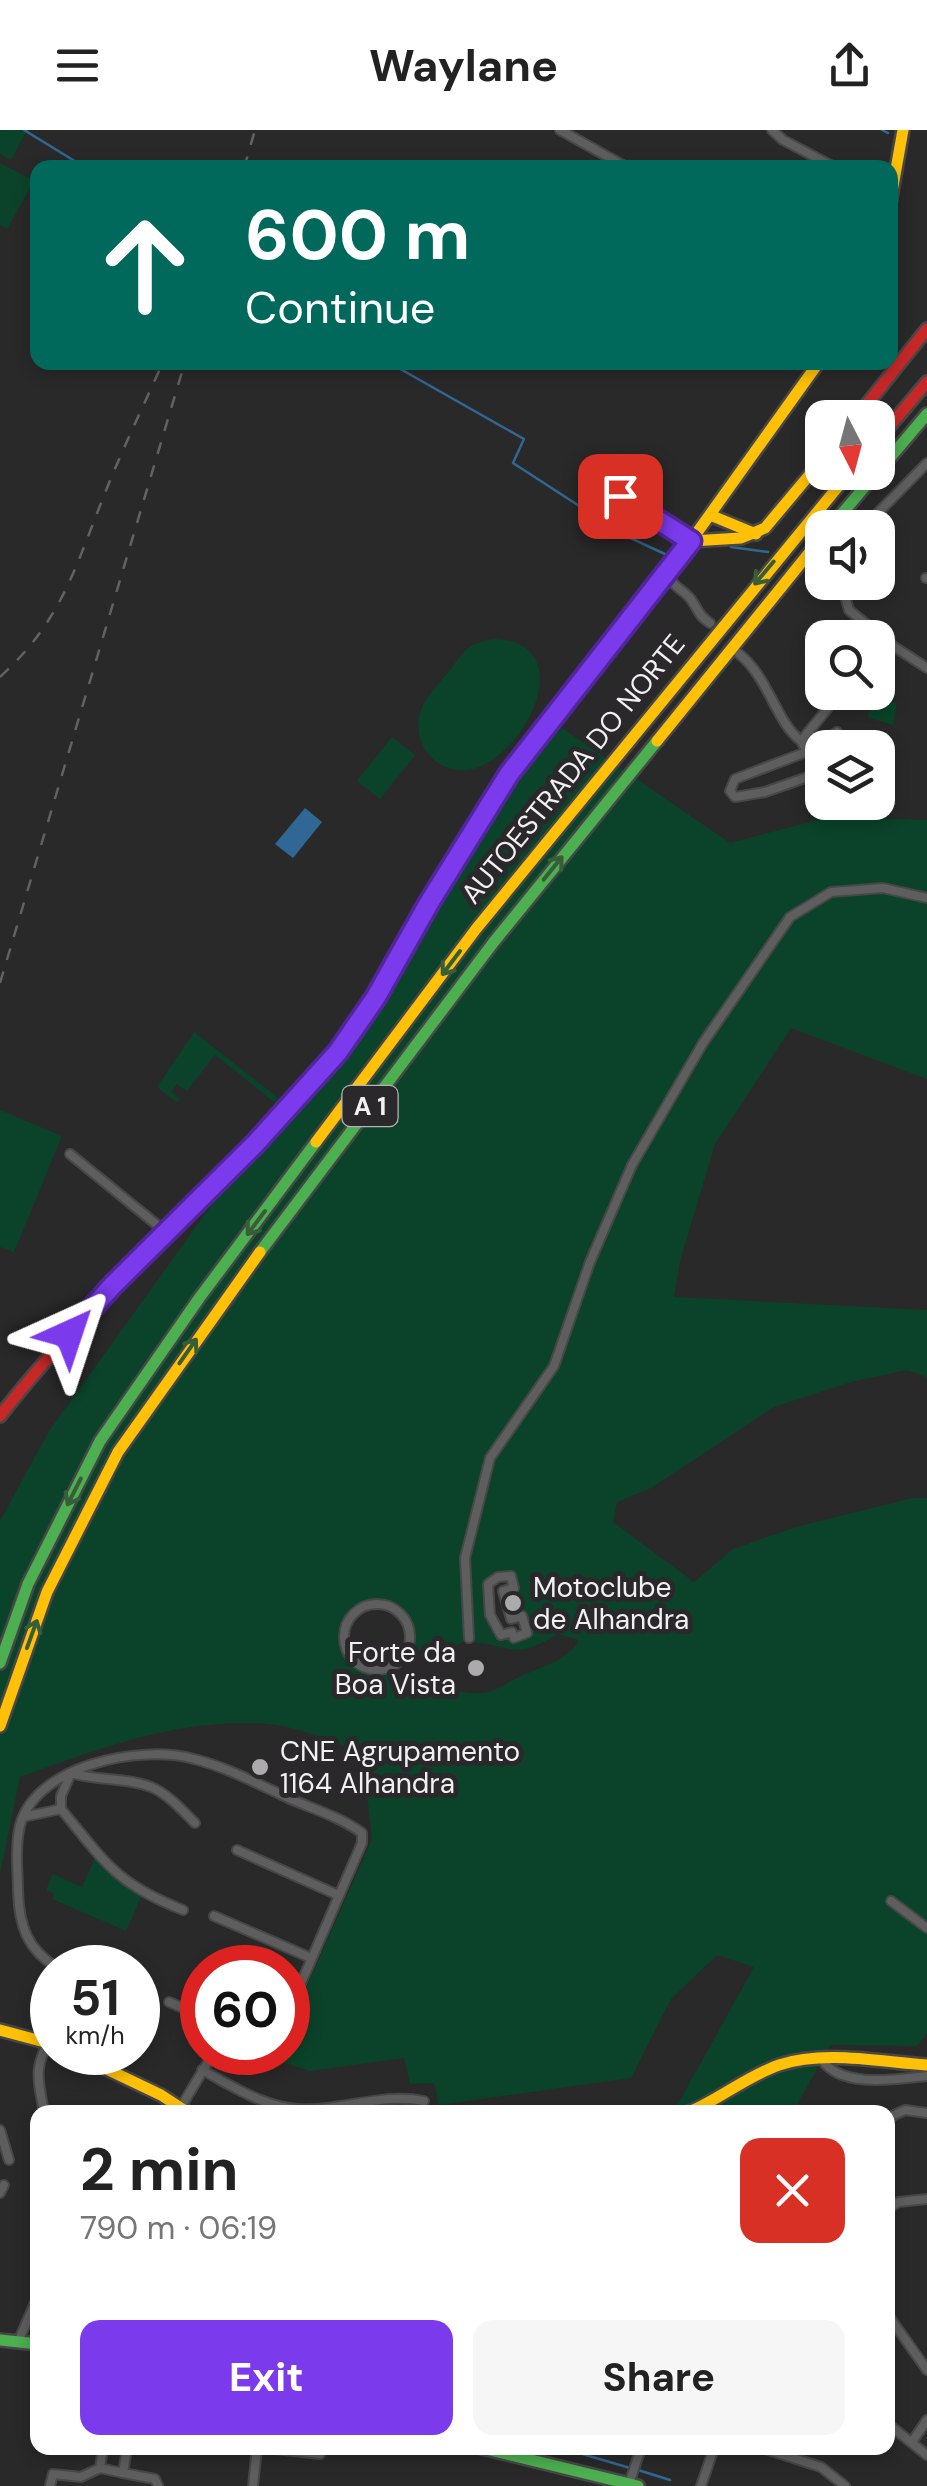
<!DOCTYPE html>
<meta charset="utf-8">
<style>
:root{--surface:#fff;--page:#f6f6f6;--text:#222;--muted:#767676;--accent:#7c3aed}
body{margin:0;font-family:"DM Sans",sans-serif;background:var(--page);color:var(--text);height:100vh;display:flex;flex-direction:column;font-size:38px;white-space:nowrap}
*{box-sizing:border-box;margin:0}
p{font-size:32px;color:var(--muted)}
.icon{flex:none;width:55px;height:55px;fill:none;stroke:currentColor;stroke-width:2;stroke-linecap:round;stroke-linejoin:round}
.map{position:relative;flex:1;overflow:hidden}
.side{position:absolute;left:30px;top:1975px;width:865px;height:350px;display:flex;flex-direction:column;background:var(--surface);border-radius:20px;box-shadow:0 5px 15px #0003}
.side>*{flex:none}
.guide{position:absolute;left:30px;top:30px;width:868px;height:210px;border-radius:20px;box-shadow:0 5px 15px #0003;background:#00695c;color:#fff;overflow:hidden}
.needle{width:65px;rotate:174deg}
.fabs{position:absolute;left:805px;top:270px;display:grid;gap:20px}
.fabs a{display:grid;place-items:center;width:90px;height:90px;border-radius:20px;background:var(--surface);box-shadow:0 5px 15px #0003;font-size:50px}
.speed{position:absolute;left:30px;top:1815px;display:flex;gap:20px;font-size:50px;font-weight:700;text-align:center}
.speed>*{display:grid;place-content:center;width:130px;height:130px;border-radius:50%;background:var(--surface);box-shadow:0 5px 15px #0003;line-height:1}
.speed small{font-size:25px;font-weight:400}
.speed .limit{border:15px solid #d22;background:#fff;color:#111}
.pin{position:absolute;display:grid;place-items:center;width:85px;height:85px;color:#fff;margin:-42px;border-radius:20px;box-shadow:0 5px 15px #0006}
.me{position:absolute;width:110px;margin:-55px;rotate:42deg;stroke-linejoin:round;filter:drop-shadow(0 0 8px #0008)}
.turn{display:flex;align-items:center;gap:35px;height:210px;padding:0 50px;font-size:45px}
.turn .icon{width:130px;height:130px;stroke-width:2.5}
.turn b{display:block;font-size:70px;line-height:85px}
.round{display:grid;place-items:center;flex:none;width:105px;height:105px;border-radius:20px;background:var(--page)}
.headline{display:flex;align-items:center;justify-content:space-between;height:170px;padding:0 50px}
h1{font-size:60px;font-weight:700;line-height:75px}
.action{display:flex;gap:20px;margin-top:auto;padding:20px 50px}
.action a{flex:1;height:115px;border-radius:20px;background:var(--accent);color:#fff;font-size:40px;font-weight:700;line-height:115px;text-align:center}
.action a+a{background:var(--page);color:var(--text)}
header{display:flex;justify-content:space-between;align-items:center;height:130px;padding:0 50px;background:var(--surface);font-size:45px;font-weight:700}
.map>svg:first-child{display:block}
</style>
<header><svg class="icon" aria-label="menu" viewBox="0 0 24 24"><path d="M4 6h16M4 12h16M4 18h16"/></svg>Waylane<svg class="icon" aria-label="share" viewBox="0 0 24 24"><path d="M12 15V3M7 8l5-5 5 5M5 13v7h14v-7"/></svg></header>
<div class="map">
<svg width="927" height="2356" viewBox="0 0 927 2356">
<rect width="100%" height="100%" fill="#292929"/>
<g fill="#0a432a" fill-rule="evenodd">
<path d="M 0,0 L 27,0 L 11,30 L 0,24 Z"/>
<path d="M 0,33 L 34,51 L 7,99 L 0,95 Z"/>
<path d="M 492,509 C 591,511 515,649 456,640 C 423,634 408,598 426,570 C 433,559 442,550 450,540 C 456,532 462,522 470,517 C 476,513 484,511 492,509 Z"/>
<path d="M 872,563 L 884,566 L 884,571 L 897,573 L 893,595 L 868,587 Z"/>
<path d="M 562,598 L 730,713 L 828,687 L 927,690 L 927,949 L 791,898 L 715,1014 L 680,1131 L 674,1167 L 927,1180 L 927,1247 L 907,1240 L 851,1252 L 774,1277 L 651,1358 L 617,1372 L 613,1392 L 694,1452 L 733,1419 L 796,1397 L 913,1368 L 927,1368 L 927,1903 L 917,1916 L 830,1915 L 793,1982 L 669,1982 L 679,1972 L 754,1837 L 717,1825 L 671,1869 L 631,1948 L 439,1975 L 434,1953 L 410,1954 L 404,1928 L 310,1941 L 255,1923 L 288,1922 L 288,1882 L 298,1876 L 372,1709 L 362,1622 C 326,1609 290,1593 251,1593 C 173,1591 93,1620 20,1647 L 0,1744 L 0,1391 L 49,1301 L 226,1055 L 361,875 L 501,662 ZM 511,1446 L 514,1457 L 503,1461 L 511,1489 L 522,1486 L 526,1503 L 514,1507 L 501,1505 L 490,1485 L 488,1454 ZM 374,1474 C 401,1475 416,1497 406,1522 L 451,1518 L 469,1509 L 470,1512 C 516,1516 513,1531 558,1504 L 579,1510 C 570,1528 545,1536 528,1543 C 515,1548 500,1559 487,1562 C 472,1566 455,1560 442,1556 C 434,1554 427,1559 419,1558 C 410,1556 401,1548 392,1544 C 372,1533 334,1535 346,1497 C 350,1483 361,1477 374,1474 Z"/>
<path d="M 392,607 L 415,625 L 380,669 L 357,651 Z"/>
<path d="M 194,902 L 282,971 L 278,975 L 215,925 L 187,961 L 177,954 L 171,962 L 180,969 L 177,973 L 157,957 Z"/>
<path d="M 0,980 L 62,1006 L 14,1122 L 0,1117 Z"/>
<path d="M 96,1726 L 141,1767 L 126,1801 L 52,1769 L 54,1764 L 46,1760 L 53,1744 L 82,1757 Z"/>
</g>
<path fill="#316794" d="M 305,678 L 322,692 L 293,728 L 275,714 Z"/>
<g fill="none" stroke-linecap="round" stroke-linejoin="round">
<g stroke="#316794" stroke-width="2.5">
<path d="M 24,0 L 86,38"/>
<path d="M 882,0 L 888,3"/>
<path d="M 388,232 L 524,309 L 513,333 L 624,405 L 667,425"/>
<path d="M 731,417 L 768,422"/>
<path d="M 574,2318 L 579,2323 L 630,2338"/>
<path d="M 638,2340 L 670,2350"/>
</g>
<g stroke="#474747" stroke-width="12">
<g id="street">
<path d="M 560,0 L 628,38"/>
<path d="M 772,0 L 783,10 L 836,38"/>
<path d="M 620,367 L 691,411"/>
<path d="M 863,398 L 927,333"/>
<path d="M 667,442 C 674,458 678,456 689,467 C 698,477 697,485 710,493"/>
<path d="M 926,448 L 927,448"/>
<path d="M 841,452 L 849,480 L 893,516 L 927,538"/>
<path d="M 738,523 C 769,547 775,591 801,611"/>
<path d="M 878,528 L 893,516"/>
<path d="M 820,642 L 801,611 L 841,562"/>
<path d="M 822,642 L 765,662 L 735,667 L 730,661 L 735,649 L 809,621 L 837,602"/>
<path d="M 70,1024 L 167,1103"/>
<path d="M 511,1446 L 514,1458 L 503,1461 L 511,1489 L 522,1486 L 527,1503 L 514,1508 L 512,1502 L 501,1505 L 490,1485 L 488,1454 L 498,1447 Z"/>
<circle cx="377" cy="1507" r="33"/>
<path d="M 469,1508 L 465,1428 L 490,1328 L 554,1236 L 590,1132 L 632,1035 L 703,913 L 790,787 L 831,762 L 883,758 L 927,768"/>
<path d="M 23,1687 L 61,1679"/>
<path d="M 237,1720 L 338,1765"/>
<path d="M 891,1771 L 927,1798"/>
<path d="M 183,1780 C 116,1754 105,1732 61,1679 L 61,1666 L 71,1643 C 97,1651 126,1647 151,1657 C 168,1664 182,1680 195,1693"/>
<path d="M 214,1786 L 311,1828"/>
<path d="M 58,1838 C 27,1820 19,1795 18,1761 C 18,1742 15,1720 19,1700 C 31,1635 141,1614 194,1629 C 226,1637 256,1653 286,1667 C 310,1678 341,1687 362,1703 L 362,1713 L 295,1867 L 288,1875"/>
<path d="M 169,1872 L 202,1886"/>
<path d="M 822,1930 C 842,1959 897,1949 927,1946"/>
<path d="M 202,1940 C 233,1956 263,1977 298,1979 C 340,1982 381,1962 424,1971"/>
<path d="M 181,1977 L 214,1922"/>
<path d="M 44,1982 C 37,1946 34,1937 52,1904"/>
<path d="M 888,1988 L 905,1980 L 927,1983"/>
<path d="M 0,2000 L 9,2030"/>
<path d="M 0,2063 L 4,2055"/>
<path d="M 888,2078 L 899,2072 L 927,2069"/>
<path d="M 888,2185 L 927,2240"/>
<path d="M 18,2212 L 38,2166"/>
<path d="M 888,2294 L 927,2325"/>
<path d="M 912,2312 L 927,2290"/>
<path d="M 103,2318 L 100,2338 L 123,2343 L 127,2318"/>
<path d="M 266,2318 L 320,2324"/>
<path d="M 762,2318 L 821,2337 L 845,2356"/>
<path d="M 123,2343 L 155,2349 L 158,2356"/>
<path d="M 629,2354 L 641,2318"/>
<path d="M 50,2356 L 53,2344 L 81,2347 L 100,2338"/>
<path d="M 253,2356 L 257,2318"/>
<path d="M 701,2356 L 714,2318"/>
</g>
</g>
<g stroke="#474747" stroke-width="16">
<g id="fast">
<path d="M 878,342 L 927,284"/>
<path d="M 830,398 L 877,342"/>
<path d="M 260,1122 L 493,813 L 657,611"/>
<path d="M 0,1533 L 28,1454 L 100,1311 L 200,1167 L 316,1012"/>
<path d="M 0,2210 L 38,2214"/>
<path d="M 482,2318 L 638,2356"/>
</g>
</g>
<g stroke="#474747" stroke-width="16">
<g id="slow">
<path d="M 890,73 L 903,0"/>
<path d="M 710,385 L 756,404"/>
<path d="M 691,411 L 741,408 L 765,398 L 822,330"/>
<path d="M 657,611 L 822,407"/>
<path d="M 431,775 L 509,644 L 691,411 L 819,232"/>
<path d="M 316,1012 L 476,799 L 850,342"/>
<path d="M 0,1596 L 47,1462 L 118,1322 L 260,1122"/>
<path d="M 0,1900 L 52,1914"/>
<path d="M 71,1922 L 161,1965 L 187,1982"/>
<path d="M 689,1982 C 720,1969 747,1946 779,1935 C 825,1920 880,1932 927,1935"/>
</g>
</g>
<g stroke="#474747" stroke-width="16">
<g id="jam">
<path d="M 856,288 L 927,199"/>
<path d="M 878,310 L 927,252"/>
<path d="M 0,1286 C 101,1155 233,1052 337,923 C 374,878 401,825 431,775"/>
</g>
</g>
<use href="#street" stroke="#5f5e5f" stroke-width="8"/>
<use href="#fast" stroke="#4caf50" stroke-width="11"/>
<use href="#slow" stroke="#ffc107" stroke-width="11"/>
<use href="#jam" stroke="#c62828" stroke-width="11"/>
<g stroke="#636263" stroke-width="2.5" stroke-dasharray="12 12" stroke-linecap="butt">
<path d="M 244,38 L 255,0"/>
<path d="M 0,547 C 61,491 74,441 103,368 C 121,322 143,277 163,232"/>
<path d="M 0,853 L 185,232"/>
</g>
</g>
<defs><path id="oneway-shaft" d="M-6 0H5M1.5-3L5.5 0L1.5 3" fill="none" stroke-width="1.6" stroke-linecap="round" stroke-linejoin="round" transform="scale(2.5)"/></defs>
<g stroke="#385e39">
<use href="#oneway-shaft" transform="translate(764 443) rotate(130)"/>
<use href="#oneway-shaft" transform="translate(553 738) rotate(-51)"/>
<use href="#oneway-shaft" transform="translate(451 833) rotate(127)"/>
<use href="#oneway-shaft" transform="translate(256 1093) rotate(127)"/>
<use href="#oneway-shaft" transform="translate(188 1221) rotate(-55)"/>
<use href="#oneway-shaft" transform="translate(74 1362) rotate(117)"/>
<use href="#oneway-shaft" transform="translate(32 1504) rotate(-70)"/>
</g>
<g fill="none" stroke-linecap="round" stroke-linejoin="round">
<g stroke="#51269a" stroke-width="25">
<path id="route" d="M 69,1204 L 112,1156 L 255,1014 L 338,922 L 376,867 L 429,773 L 509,644 L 691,411 L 620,366"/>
</g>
<use href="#route" stroke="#7c3aed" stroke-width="18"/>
</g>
<g fill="#acabac" stroke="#2a282a" stroke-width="4">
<circle cx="513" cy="1473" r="10"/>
<circle cx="476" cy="1538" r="10"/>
<circle cx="260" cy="1637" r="10"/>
</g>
<g text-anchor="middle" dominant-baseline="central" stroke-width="10" stroke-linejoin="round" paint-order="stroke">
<rect fill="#2a282a" stroke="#b6b5b6" stroke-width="2.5" x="342.5" y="956" width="55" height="40" rx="8"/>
<g font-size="25" font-weight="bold" fill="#f2f1f2">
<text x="370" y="976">A 1</text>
</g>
<g font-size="28" fill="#f2f1f2" stroke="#2a282a">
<text transform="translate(573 639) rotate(-51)">AUTOESTRADA DO NORTE</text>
</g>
<g font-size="28" fill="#f2f1f2" stroke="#2a282a" text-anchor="start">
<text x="533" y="1457">Motoclube<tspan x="533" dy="32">de Alhandra</tspan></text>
<text x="456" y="1522" text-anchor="end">Forte da<tspan x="456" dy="32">Boa Vista</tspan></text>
<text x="280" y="1621">CNE Agrupamento<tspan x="280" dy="32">1164 Alhandra</tspan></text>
</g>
</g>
</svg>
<div class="fabs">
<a><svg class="needle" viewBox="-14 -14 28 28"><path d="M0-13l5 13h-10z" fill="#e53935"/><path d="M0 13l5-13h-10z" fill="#767676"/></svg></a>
<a><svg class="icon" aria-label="sound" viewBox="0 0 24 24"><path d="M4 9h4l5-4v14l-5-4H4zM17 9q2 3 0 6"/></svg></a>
<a><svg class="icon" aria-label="search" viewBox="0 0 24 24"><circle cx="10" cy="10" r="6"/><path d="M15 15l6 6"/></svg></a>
<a><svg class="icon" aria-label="layers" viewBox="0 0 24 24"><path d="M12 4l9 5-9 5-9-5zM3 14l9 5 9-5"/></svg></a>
</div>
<div class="speed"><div>51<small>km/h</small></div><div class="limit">60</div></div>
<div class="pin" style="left:620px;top:366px;background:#d93025"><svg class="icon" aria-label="arrive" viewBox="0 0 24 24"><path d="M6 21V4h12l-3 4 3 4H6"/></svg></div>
<svg class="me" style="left:69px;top:1204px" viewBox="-20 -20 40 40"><path d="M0-17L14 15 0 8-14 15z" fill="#7c3aed" stroke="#fff" stroke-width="4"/></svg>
<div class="guide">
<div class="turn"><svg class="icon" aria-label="ahead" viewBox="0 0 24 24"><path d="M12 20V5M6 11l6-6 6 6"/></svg><div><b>600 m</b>Continue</div></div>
</div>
<section class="side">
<div class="headline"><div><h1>2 min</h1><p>790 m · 06:19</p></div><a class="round" style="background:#d93025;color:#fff"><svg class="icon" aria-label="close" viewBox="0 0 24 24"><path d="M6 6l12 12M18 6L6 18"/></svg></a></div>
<div class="action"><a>Exit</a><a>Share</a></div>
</section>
</div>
